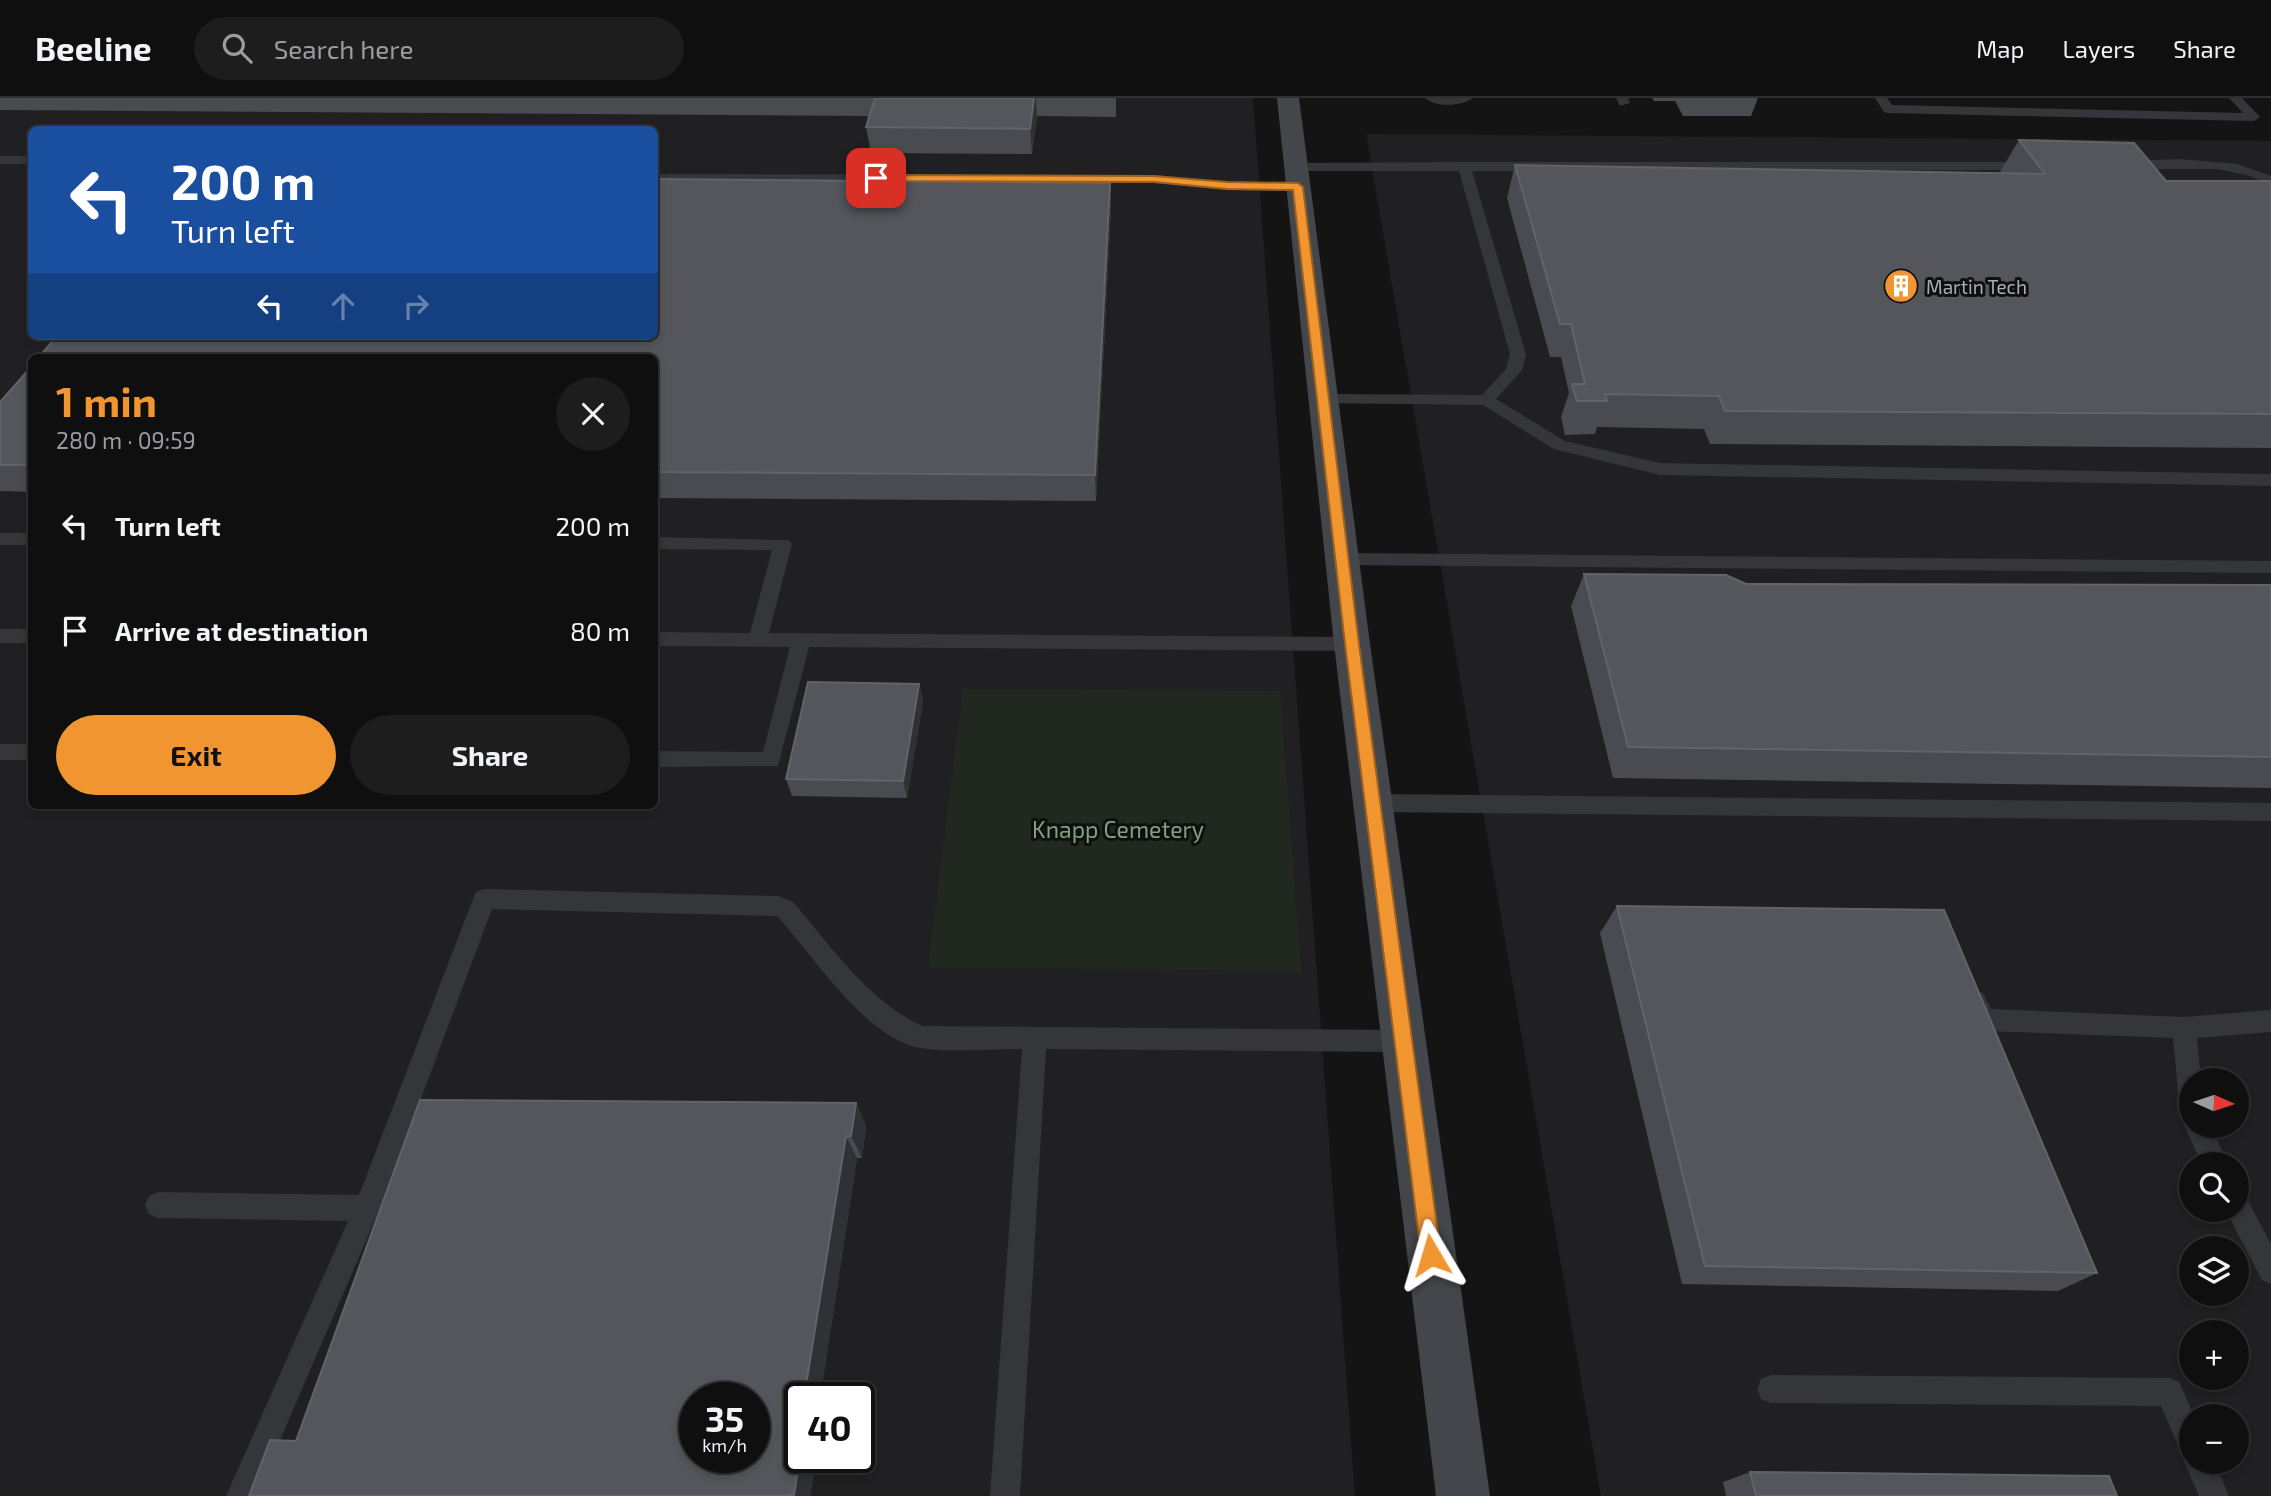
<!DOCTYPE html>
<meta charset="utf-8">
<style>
:root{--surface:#0f0f10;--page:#1d1d1e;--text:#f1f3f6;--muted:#9b9c9f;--line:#2f2f30;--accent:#f19530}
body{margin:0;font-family:"Exo 2",sans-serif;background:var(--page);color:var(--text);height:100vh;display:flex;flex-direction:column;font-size:26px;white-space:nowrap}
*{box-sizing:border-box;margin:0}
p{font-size:23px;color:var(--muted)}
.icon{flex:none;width:38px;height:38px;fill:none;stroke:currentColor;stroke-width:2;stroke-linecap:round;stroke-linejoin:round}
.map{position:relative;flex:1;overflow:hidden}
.details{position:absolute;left:28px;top:256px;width:630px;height:455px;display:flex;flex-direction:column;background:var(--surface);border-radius:10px;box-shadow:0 4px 10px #0003,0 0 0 2px var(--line)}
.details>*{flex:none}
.top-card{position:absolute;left:28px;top:28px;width:630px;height:214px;border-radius:10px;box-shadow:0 4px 10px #0003,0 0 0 2px var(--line);background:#1a4fa0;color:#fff;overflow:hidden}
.needle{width:46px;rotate:93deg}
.controls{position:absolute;left:2179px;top:970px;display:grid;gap:14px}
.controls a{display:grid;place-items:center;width:70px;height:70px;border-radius:50%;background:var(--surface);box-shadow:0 4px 10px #0003,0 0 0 2px var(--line);font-size:35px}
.speed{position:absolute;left:679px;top:1284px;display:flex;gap:14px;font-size:35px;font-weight:700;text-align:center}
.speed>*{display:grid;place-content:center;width:91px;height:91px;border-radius:50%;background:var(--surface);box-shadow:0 4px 10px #0003,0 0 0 2px var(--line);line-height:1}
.speed small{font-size:18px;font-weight:400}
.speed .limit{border:4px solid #111;border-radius:10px;background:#fff;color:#111}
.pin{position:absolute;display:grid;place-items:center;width:60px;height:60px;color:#fff;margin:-30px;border-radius:14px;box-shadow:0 4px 10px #0006}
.me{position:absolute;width:77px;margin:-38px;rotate:353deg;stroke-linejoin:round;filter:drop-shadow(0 0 5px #0008)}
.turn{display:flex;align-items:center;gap:24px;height:147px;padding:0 28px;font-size:32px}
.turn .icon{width:91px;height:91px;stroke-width:2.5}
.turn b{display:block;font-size:49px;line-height:60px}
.lanes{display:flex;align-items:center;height:66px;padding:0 28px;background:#0003;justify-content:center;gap:35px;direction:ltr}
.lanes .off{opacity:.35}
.round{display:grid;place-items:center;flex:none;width:74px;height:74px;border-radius:37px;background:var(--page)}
.headline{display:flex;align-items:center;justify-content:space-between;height:119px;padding:0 28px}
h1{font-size:42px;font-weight:700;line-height:52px;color:var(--accent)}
.cta{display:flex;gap:14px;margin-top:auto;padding:14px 28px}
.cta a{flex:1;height:80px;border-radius:42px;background:var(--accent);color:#111;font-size:28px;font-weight:700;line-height:80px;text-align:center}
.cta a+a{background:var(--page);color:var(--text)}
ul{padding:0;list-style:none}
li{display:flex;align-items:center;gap:21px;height:105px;padding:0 28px}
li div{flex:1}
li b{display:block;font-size:26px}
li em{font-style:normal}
header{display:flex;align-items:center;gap:42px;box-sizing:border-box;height:98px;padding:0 35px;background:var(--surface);border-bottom:2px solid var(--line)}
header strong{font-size:33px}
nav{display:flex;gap:38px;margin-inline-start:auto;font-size:24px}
.search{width:490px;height:63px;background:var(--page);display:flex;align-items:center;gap:18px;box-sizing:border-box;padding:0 24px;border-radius:38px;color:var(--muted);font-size:26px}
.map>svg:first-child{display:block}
</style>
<header>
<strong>Beeline</strong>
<div class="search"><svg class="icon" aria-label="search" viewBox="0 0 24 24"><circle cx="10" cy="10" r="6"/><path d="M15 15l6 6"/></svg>Search here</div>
<nav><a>Map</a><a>Layers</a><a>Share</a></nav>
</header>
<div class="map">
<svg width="2271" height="1398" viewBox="0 0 2271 1398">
<rect width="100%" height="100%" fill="#141415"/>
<g fill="#202022" fill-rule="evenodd">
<path d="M 0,0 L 1253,0 L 1355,1398 L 0,1398 ZM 32,32 L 654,32 L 654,238 L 32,238 ZM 32,259 L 654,259 L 654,707 L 32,707 ZM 695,1300 L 754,1300 L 754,1360 L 695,1360 ZM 800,1300 L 859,1300 L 859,1360 L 800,1360 Z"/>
<path d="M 1366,36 L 2271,43 L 2271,1398 L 1601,1398 ZM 2191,982 L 2236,982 L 2236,1027 L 2191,1027 ZM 2191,1066 L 2236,1066 L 2236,1111 L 2191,1111 ZM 2191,1150 L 2236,1150 L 2236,1195 L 2191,1195 ZM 2191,1234 L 2236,1234 L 2236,1279 L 2191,1279 ZM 2191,1318 L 2236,1318 L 2236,1363 L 2191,1363 Z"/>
</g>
<path fill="#202820" d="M 963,591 L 1280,593 L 1301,873 L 928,870 Z"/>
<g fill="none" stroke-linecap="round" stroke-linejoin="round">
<g fill="#35363a" fill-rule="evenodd">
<path d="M 1425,0 L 1473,0 C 1462,8 1436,10 1425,0 Z"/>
<path d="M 1616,0 L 1628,0 L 1630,5 L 1620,8 Z"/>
<path d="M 1875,0 L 1887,0 L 1892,7 L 2243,15 L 2229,0 L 2242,0 L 2260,19 L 2254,23 L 1888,15 L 1884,14 Z"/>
<rect x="0" y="58" width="32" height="8"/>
<path d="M 2180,61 L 2237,66 L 2271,78 L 2271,87 L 2250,78 L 2218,71 L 2124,71 L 2117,67 L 2124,63 Z"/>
<path d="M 1464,64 L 2032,64 L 2039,68 L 2032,72 L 1472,73 L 1526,256 L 1522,272 L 1496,301 L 1565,343 L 1660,365 L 2271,376 L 2271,388 L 1660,377 L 1554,351 L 1483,307 L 1317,305 L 1315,301 L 1323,296 L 1482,297 L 1506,271 L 1510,256 L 1459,73 L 1296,73 L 1289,69 L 1296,65 Z"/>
<path d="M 654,76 L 1154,77 L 1227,84 L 1298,85 L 1305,89 L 1298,93 L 1227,92 L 1154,85 L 654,84 Z"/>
<rect x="0" y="435" width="32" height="12"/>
<path d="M 654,439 L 789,442 L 792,446 L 769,535 L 1352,539 L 1362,546 L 1352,553 L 809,549 L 778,668 L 654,669 L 654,653 L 763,654 L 790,549 L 654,548 L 654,534 L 750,535 L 772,452 L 654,451 Z"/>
<path d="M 1342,455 L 2271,463 L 2271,475 L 1342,467 L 1333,461 Z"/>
<rect x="0" y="531" width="32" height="14"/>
<rect x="0" y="646" width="32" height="16"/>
<path d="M 1373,696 L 2271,705 L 2271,723 L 1373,714 L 1366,711 L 1362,705 L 1366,699 Z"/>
<path d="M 484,791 L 778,798 L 793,804 C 832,849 867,902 922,928 L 1403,932 L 1411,935 L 1415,943 L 1411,951 L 1403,954 L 1046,951 L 1020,1398 L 990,1398 L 1022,951 C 990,951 952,955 920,950 C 866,941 812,856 777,818 L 492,811 L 380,1110 L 256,1398 L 226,1398 L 348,1123 L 158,1120 L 149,1116 L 145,1107 L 149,1098 L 158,1094 L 359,1097 L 473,801 L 476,794 Z"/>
<path d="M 1975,892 L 1983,895 L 1991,911 L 2184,919 L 2271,912 L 2271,934 L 2197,940 L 2201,982 L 2191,982 L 2191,1016 L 2182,1012 L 2179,1004 L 2173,940 L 1984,933 L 1976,930 L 1963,903 L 1967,895 Z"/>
<path d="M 2191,1017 L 2191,1027 L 2209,1027 L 2229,1066 L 2202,1066 L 2184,1027 Z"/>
<path d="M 2236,1093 L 2245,1097 L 2271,1146 L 2271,1186 L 2262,1182 L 2225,1111 L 2236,1111 Z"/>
<path d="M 1771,1277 L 2169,1280 L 2179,1284 L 2194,1318 L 2191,1318 L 2191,1363 L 2214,1363 L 2229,1398 L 2199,1398 L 2184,1363 L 2187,1357 L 2181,1354 L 2161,1308 L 1771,1305 L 1761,1301 L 1757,1291 L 1761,1281 Z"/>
</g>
<path fill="#43464a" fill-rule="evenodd" d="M 1277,0 L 1299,0 L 1370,546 L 1490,1398 L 1436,1398 L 1334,546 Z"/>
</g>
<g fill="#4a4b50">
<path d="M 0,0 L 1116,0 L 1116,19 L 1037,18 L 1032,56 L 871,55 L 866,29 L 870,18 L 0,12 Z"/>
<path d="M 1652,0 L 1758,0 L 1751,18 L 1683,18 L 1675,3 L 1654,3 Z"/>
<path d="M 2019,42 L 2166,83 L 2271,83 L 2271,350 L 1710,346 L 1704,331 L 1597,329 L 1595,336 L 1565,337 L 1561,319 L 1569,295 L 1561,259 L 1550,259 L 1507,100 L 1515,67 L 2001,76 L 2000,74 Z"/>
<path d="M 1110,85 L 1111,111 L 1096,403 L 654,400 L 654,259 Z"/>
<path d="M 32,268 L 32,394 L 0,393 L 0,304 Z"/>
<path d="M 1584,476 L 1746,486 L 2271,487 L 2271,690 L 1613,680 L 1571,508 Z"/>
<path d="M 919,586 L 923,603 L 907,700 L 792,698 L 786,681 Z"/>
<path d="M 1617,808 L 2097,1175 L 2058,1193 L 1682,1186 L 1600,835 Z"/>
<path d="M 856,1005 L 866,1028 L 862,1060 L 857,1060 L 820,1300 L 800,1300 L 800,1360 L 816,1361 L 810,1398 L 249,1398 L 296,1343 Z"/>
<path d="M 1750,1374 L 2117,1398 L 1726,1398 L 1723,1384 Z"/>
</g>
<g fill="#303134">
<path d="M 1034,0 L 1036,0 L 1037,18 L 1032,56 L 1030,31 Z"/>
<path d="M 1110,85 L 1111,111 L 1096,403 L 1095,377 Z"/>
<path d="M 919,586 L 923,603 L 907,700 L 903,683 Z"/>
<path d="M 856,1005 L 866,1028 L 862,1060 L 851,1038 Z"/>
<path d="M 846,1038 L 857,1060 L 820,1300 L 804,1300 Z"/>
<path d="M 800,1326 L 800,1352 L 796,1349 Z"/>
<path d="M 800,1360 L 814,1360 L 816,1361 L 810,1398 L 795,1398 L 794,1397 Z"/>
</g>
<g fill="#54565b" stroke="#606469" stroke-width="2" fill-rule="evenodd">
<path d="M 875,0 L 1034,0 L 1030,31 L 866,29 Z"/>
<path d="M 2019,42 L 2134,45 L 2166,83 L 2271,83 L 2271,316 L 1725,313 L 1719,298 L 1605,296 L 1607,303 L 1577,303 L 1572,286 L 1585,286 L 1571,226 L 1560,226 L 1515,67 L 2045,76 Z"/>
<path d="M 654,81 L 1110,85 L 1095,377 L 654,374 L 654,259 L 39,259 L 57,238 L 654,238 Z"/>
<path d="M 32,268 L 32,367 L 0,367 L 0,304 Z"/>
<path d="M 1584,476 L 1726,477 L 1746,486 L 2271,487 L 2271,659 L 1628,649 Z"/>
<path d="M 808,584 L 919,586 L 903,683 L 786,681 Z"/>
<path d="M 1617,808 L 1944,812 L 2097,1175 L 1705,1168 Z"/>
<path d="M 420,1002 L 856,1005 L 851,1038 L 846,1038 L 804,1300 L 800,1300 L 800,1326 L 796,1349 L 800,1350 L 800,1358 L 794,1397 L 788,1397 L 788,1398 L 249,1398 L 270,1342 L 296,1343 ZM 695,1300 L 754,1300 L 754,1360 L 695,1360 Z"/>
<path d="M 1750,1374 L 2109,1378 L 2117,1398 L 1756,1398 Z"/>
</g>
<path fill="#f19530" stroke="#9d611f" stroke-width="2" d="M 876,77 L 1154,78 L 1227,84 L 1298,85 L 1303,89 L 1359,546 L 1441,1157 L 1438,1164 L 1431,1167 L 1424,1164 L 1421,1157 L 1345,546 L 1293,92 L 1227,91 L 1154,84 L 873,83 L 871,80 Z"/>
<defs>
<g id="building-disc" transform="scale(1.75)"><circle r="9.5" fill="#f19530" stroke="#0f0f10"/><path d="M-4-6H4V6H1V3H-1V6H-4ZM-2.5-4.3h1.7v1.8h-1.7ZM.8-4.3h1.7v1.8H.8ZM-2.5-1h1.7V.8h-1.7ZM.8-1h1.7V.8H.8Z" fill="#fff"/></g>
</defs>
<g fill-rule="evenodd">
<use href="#building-disc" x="1901" y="188"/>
</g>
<g text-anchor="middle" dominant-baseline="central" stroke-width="6" stroke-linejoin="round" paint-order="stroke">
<g font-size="19" fill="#a5adb6" stroke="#0f0f10" text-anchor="start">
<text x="1926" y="188">Martin Tech</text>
</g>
<g font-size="23" fill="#7fa17c" stroke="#0f0f10">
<text x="1118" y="731">Knapp Cemetery</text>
</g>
</g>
</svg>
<div class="controls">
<a><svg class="needle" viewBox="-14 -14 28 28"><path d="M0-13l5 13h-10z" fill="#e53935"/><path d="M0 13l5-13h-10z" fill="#9b9c9f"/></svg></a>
<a><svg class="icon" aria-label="search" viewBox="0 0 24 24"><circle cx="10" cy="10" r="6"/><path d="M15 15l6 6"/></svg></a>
<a><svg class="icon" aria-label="layers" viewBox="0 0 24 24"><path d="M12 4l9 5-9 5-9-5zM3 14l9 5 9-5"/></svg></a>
<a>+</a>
<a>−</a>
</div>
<div class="speed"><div>35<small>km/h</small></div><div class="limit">40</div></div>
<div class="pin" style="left:876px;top:80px;background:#d93025"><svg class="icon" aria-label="arrive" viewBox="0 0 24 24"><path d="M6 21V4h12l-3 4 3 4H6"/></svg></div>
<svg class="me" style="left:1431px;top:1157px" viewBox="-20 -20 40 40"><path d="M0-17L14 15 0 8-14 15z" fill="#f19530" stroke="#fff" stroke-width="4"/></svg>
<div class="top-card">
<div class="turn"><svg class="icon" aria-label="left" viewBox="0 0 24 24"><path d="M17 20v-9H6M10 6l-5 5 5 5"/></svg><div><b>200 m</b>Turn left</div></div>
<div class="lanes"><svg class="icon" aria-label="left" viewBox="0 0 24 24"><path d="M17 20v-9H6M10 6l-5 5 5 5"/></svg><svg class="icon off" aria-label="ahead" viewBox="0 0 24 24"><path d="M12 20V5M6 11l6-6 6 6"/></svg><svg class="icon off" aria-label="right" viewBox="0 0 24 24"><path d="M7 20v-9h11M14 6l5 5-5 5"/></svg></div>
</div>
<section class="details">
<div class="headline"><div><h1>1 min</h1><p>280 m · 09:59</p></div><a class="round"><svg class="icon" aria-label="close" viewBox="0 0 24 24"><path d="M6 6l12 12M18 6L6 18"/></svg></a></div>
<ul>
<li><svg class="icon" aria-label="left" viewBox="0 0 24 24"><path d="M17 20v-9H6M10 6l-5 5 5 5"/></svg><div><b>Turn left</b></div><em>200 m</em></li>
<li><svg class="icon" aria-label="arrive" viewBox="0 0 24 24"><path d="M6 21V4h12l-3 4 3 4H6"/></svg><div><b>Arrive at destination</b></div><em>80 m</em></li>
</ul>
<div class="cta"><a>Exit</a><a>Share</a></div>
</section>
</div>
